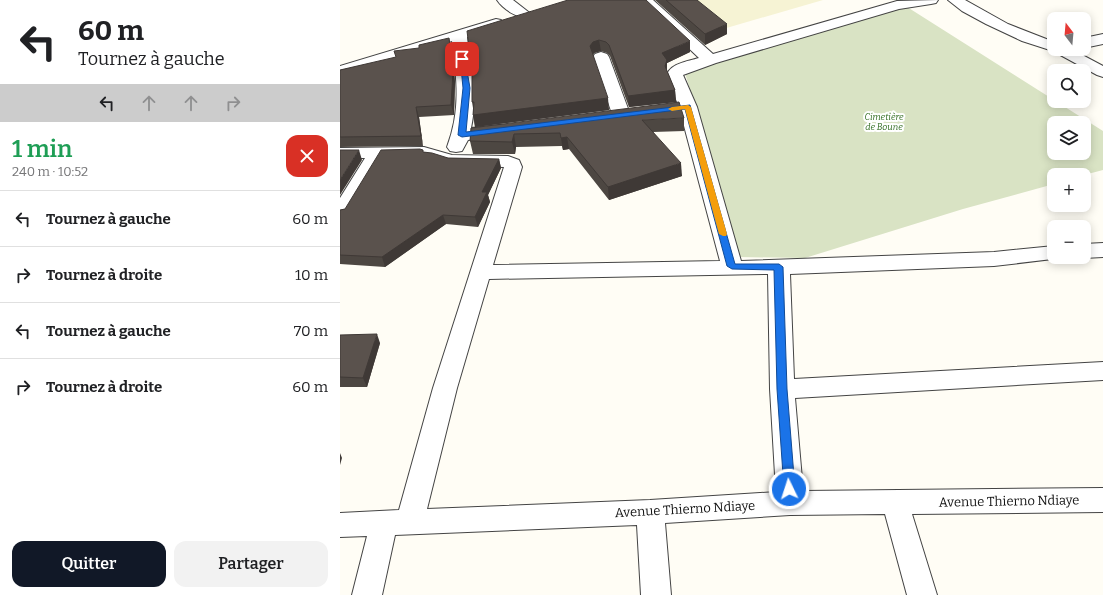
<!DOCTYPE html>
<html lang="fr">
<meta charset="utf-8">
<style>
:root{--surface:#fff;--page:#f2f2f2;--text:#202124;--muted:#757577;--line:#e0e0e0;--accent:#111827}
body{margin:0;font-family:Bitter,serif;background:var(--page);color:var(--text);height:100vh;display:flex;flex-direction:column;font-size:15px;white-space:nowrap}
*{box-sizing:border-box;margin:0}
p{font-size:13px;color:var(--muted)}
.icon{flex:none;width:22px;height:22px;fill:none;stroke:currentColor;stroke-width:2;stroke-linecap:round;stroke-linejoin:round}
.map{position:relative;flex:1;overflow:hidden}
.drawer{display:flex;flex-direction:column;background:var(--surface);width:340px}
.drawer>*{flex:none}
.top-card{background:#fff;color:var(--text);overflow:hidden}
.needle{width:26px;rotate:344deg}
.controls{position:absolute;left:707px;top:12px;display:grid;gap:8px}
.controls a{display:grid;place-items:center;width:44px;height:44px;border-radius:8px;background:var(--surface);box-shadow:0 2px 10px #0003;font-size:20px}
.pin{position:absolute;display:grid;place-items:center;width:34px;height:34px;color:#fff;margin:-17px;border-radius:8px;box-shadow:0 2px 6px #0006}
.me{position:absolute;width:44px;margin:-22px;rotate:356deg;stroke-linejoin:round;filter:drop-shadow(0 0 3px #0008)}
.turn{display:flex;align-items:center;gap:14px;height:84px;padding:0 12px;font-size:18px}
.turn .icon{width:52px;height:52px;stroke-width:2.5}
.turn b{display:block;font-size:28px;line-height:34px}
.lanes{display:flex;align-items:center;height:38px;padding:0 12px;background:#0003;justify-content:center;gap:20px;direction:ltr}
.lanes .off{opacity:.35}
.round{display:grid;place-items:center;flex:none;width:42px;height:42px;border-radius:12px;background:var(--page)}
.headline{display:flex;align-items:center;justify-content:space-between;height:68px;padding:0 12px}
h1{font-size:24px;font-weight:600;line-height:30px;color:#1e9e55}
.button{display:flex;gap:8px;margin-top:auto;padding:8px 12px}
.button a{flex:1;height:46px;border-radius:12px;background:var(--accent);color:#fff;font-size:16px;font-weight:600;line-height:46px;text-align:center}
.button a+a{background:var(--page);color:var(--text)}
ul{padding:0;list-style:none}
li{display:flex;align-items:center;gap:12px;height:56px;padding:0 12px;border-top:1px solid var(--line)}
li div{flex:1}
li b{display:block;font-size:15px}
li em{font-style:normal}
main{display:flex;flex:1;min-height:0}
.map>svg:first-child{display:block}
</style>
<main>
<section class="drawer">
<div class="top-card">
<div class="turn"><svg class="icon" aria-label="left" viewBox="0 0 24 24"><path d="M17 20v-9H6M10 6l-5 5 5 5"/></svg><div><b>60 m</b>Tournez à gauche</div></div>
<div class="lanes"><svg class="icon" aria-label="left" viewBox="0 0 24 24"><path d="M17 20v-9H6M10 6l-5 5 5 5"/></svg><svg class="icon off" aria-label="ahead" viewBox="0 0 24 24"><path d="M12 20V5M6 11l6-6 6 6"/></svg><svg class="icon off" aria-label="ahead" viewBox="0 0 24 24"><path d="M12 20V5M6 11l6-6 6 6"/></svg><svg class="icon off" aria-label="right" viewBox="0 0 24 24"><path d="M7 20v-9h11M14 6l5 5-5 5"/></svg></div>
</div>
<div class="headline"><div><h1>1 min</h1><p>240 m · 10:52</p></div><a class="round" style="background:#d93025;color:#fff"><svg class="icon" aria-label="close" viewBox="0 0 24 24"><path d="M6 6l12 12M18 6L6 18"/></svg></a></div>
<ul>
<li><svg class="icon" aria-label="left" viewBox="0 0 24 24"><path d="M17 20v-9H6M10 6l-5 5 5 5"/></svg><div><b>Tournez à gauche</b></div><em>60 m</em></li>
<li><svg class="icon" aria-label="right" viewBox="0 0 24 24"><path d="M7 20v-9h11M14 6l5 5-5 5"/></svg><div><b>Tournez à droite</b></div><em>10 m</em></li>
<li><svg class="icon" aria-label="left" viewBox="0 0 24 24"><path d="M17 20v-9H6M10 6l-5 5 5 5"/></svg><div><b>Tournez à gauche</b></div><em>70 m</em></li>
<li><svg class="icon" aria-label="right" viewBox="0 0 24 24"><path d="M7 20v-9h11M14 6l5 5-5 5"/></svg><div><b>Tournez à droite</b></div><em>60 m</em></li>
</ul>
<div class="button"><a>Quitter</a><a>Partager</a></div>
</section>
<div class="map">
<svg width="763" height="595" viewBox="0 0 763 595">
<rect width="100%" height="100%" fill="#fffdf5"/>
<path fill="#f6f3d4" d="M 347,0 L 483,0 L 383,29 Z"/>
<path fill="#d9e3c4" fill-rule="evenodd" d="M 564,5 L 763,131 L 763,170 L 744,175 L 714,175 L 714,184 L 623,209 L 465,258 L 399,257 L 345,73 ZM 714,123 L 744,123 L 744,153 L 714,153 Z"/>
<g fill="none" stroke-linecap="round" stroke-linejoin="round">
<g stroke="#444" stroke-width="2">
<g id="minor">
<path d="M 157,0 L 173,0 L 191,14 L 189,17 C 179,20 163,9 157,0 Z"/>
<path d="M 298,0 L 313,0 L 373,54 L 557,1 L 598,0 L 596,3 L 591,4 L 559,9 L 376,63 L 343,75 L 357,107 L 401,261 L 654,252 L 714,246 L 714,257 L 721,258 L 654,266 L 450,274 L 454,379 L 763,362 L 763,380 L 455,398 L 463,491 L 763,488 L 763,512 L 572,514 L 597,595 L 567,595 L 545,514 L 450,515 L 325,523 L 331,595 L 301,595 L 297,525 L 55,535 L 42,595 L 12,595 L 27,536 L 0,537 L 0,513 L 59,510 L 93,388 L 164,167 L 111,166 L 83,157 L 43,158 L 7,218 L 0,220 L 0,198 L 25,158 L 0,158 L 0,148 L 84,147 L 112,155 L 168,156 L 179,160 L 182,167 L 153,265 L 380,261 L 339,107 L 327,77 C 327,64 349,61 359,58 ZM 428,274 L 430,389 L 436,492 L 310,500 L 87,509 L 117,388 L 149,279 Z"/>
<path d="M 608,0 L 625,0 L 668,24 L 714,42 L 714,49 L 731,49 L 763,66 L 763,77 L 757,75 L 713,51 L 682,41 L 646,24 L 622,11 Z"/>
<path d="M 156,19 L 161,20 L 163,23 L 161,26 L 127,37 C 131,67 138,98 131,128 L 160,125 L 166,126 L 169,130 L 166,134 L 128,140 L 122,151 L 116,152 L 110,151 L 107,147 C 121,110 117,80 112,41 L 0,76 L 0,66 Z"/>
<path d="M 763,34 L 763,44 L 744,48 L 744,38 Z"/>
<path d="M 261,52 L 267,54 L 269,57 L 290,114 L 287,118 L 281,119 L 275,118 L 272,114 L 253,57 L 255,54 Z"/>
<path d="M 763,243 L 763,257 L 744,258 L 741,257 L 744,257 L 744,244 Z"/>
</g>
</g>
<use href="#minor" fill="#fff" fill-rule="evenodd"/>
</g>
<g fill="#4d4742">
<path d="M 228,0 L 350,52 L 327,63 L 327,71 L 335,90 L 336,102 L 289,107 L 270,56 L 267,53 L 261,51 L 254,53 L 253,55 L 269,110 L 135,127 L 133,108 L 132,102 Z"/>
<path d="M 315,0 L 357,0 L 387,34 L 365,45 Z"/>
<path d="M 111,47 L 115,82 L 114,115 L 79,117 L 83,146 L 0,147 L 0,70 Z"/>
<path d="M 344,118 L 344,131 L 313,132 L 342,176 L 269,200 L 229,149 L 223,150 L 222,146 L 176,147 L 175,154 L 133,154 L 130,141 L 131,128 Z"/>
<path d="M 84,152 L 108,158 L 159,159 L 161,168 L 148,195 L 150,202 L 138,227 L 106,224 L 45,267 L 0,264 L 0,210 L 5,209 Z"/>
<path d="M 0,335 L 40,343 L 27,387 L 0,387 Z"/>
</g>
<g fill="#3f3936">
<path d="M 387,24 L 387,34 L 365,45 L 365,34 Z"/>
<path d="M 109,38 L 111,47 L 115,82 L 114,115 L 111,105 Z"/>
<path d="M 259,40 L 261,51 L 254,53 L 252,57 L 250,46 L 253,42 Z"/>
<path d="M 350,41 L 350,52 L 327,63 L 327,71 L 326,78 L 322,53 Z"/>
<path d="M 335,90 L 336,102 L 289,107 L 288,96 Z"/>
<path d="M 268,98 L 269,110 L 135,127 L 133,115 Z"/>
<path d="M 76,107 L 79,117 L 83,146 L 81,136 Z"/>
<path d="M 174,134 L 176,147 L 175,154 L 172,142 Z"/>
<path d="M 227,137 L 229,149 L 223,150 L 221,138 Z"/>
<path d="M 19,150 L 22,160 L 0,195 L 0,180 Z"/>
<path d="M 159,159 L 161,168 L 148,195 L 150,202 L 138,227 L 135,217 L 142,192 Z"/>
<path d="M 341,163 L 342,176 L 269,200 L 268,187 Z"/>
<path d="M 103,215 L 106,224 L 45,267 L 42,257 Z"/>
<path d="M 37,334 L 40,343 L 27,387 L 23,378 Z"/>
<path d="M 0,453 L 2,458 L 0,465 Z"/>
</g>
<g fill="#5a524d" stroke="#3f3936">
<path d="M 228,0 L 306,0 L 350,41 L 322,53 L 327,60 L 325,66 L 335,90 L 288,96 L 269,45 L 266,42 L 259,40 L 253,42 L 250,46 L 268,98 L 133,115 L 134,102 L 132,102 L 132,71 L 127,31 Z"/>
<path d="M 326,0 L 357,0 L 387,24 L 365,34 Z"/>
<path d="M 109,38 L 113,72 L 111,105 L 76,107 L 81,136 L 0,137 L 0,70 L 56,57 L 54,51 L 79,48 L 79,45 Z"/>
<path d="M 339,102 L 344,118 L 302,120 L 341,163 L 268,187 L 227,137 L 221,138 L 220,133 L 174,134 L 172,142 L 130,141 L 131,128 Z"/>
<path d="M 80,149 L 83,150 L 83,152 L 92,153 L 108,158 L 159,159 L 142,192 L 147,192 L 135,217 L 103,215 L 42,257 L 0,255 L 0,210 L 5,209 L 41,150 Z"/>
<path d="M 0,150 L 19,150 L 0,180 Z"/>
<path d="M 37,334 L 23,378 L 0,377 L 0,335 Z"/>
</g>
<path fill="#1a73e8" stroke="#114b97" d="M 120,57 L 125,59 L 130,88 L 126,132 L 350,105 L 395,264 L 439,264 L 443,267 L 447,389 L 455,489 L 453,492 L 449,493 L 445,492 L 444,489 L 437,389 L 434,270 L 392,269 L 387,266 L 345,109 L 122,137 L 118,135 L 123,88 Z"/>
<path fill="#f59e0b" d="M 348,105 L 351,107 L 387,234 L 386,236 L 383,236 L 379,234 L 345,109 L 332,111 L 328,109 L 332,107 Z"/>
<g text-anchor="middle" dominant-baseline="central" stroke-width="4" stroke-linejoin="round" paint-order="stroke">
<g font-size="9" font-style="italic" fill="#2f6b1f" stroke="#fff">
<text x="544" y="117">Cimetière<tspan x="544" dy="10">de Boune</tspan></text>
</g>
<g font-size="13" fill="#111" stroke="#fff">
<text transform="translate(669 501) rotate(-1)">Avenue Thierno Ndiaye</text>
<text transform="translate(345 509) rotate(-3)">Avenue Thierno Ndiaye</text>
</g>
</g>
</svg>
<div class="controls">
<a><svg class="needle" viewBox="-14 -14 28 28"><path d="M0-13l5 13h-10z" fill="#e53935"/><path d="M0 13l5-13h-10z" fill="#757577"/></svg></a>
<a><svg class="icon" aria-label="search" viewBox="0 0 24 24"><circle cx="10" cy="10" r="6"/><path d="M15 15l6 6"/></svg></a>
<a><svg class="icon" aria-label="layers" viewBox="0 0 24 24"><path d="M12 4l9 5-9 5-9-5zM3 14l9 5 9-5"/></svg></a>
<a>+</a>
<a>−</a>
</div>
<div class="pin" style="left:122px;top:59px;background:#d93025"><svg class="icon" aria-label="arrive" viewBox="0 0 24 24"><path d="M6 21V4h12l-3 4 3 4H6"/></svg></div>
<svg class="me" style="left:449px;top:489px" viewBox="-20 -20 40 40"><circle r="17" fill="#1a73e8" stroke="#fff" stroke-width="3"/><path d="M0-11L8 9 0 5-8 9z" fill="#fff"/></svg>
</div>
</main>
